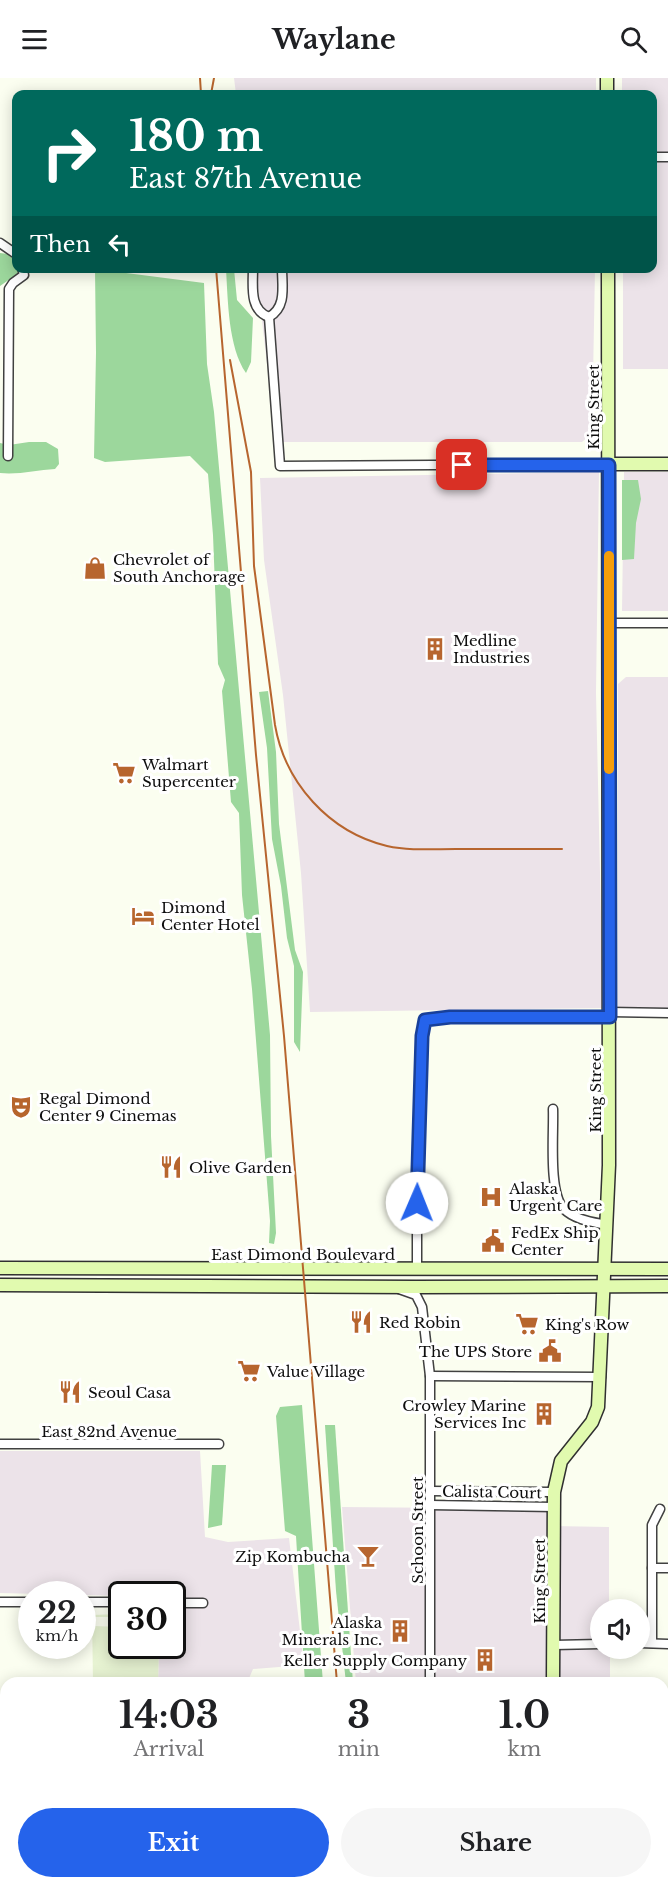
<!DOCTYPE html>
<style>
:root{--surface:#fff;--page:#f6f6f6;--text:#202124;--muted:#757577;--accent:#2563eb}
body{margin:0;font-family:"Libre Baskerville",serif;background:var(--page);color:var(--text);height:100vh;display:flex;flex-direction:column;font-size:22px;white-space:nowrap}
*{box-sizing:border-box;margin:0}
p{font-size:20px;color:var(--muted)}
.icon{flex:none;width:33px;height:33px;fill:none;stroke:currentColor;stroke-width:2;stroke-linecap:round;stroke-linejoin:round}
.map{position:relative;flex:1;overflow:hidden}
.details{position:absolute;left:0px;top:1599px;width:669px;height:212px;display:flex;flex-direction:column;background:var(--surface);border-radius:18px 18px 0 0;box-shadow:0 3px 15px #0003}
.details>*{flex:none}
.banner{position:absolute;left:12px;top:12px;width:645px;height:183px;border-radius:12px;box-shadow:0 3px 15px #0003;background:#00695c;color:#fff;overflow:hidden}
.controls{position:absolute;left:590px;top:1521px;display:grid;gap:12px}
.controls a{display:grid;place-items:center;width:60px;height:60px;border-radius:50%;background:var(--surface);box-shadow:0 3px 15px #0003;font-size:30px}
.speed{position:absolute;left:18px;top:1503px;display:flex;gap:12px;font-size:30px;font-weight:700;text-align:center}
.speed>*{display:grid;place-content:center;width:78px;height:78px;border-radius:50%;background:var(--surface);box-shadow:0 3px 15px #0003;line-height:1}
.speed small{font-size:15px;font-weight:400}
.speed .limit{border:3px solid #111;border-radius:9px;background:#fff;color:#111}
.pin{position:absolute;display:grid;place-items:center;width:51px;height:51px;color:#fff;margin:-26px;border-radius:12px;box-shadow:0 3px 9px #0006}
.me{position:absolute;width:66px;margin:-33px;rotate:1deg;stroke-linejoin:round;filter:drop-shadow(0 0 4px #0008)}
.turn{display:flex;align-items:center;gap:21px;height:126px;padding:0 18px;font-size:27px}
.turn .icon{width:78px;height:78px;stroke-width:2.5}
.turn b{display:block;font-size:42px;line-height:51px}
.then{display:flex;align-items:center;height:57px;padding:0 18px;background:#0003;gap:12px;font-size:22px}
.eta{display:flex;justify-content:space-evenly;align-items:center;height:102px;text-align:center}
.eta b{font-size:36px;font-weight:800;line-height:42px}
.primary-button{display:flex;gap:12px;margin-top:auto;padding:12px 18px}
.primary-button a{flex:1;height:69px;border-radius:36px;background:var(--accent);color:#fff;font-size:24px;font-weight:800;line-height:69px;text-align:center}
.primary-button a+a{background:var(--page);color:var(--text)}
header{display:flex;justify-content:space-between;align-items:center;height:78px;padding:0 18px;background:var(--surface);font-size:27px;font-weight:800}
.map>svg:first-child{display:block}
</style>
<header><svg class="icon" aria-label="menu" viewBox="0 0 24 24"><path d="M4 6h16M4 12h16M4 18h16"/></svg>Waylane<svg class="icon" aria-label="search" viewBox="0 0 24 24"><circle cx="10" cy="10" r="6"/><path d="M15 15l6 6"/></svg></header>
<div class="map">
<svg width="668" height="1810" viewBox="0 0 668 1810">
<rect width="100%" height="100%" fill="#fbfef0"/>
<g fill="#ece3e9">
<path d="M 234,0 L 596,0 L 596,16 L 236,16 Z"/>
<path d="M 622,0 L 668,0 L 668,291 L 623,291 L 623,191 L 652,190 L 652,16 L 622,16 Z"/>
<path d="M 256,191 L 595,191 L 592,355 L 582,364 L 276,364 Z"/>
<path d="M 599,394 L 596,615 L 603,930 L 310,934 L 301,795 L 283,617 L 264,482 L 260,400 Z"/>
<path d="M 624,394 L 668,394 L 668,533 L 622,533 Z"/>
<path d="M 626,599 L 668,599 L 668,934 L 618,934 L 618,606 Z"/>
<path d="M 0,1373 L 200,1373 L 205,1459 L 228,1464 L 289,1460 L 304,1587 L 253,1591 L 247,1605 L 158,1605 L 159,1568 L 172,1568 L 172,1516 L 121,1518 L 0,1515 Z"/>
<path d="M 342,1429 L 551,1431 L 552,1448 L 609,1449 L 609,1531 L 600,1532 L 600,1570 L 610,1571 L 610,1605 L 356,1605 Z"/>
<path d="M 613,1804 L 613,1810 L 374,1810 L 374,1805 Z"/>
</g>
<path fill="#e7f3d2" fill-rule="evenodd" d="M 121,1536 L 122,1568 L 159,1568 L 158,1605 L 93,1605 L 92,1537 ZM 120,1539 L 120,1549 L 94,1548 L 94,1539 Z"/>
<path fill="#bfe7bc" d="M 663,1611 L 668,1611 L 668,1810 L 617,1810 L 617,1805 L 663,1804 Z"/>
<g fill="#9cd79c">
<path d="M 0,175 L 8,176 L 16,184 L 16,190 L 19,191 L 20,194 L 0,208 L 0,240 Z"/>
<path d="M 95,191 L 204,205 L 207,286 L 214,334 L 270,957 L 271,1058 L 276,1155 L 274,1166 L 269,1165 L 270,1143 L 252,911 L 242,817 L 239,735 L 231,724 L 222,613 L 225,602 L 218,586 L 213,457 L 208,396 L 190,378 L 105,384 L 94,380 L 96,275 Z"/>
<path d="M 226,191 L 234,191 L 237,222 L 253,240 L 251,284 L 246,295 C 228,269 228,222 226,191 Z"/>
<path d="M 29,364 L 46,364 L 58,371 L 59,386 L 55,391 C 37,392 18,397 0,395 L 0,365 L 9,367 Z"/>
<path d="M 622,402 L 638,402 L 641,421 L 636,445 L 634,481 L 622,482 Z"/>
<path d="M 268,613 L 276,674 L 279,746 L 295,872 L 303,894 L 300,974 L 294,964 L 294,888 L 287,860 L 281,808 L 272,761 L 267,670 L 259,614 Z"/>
<path d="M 302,1327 L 323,1605 L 305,1605 L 296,1458 L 285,1453 L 276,1338 L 280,1329 Z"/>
<path d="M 325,1347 L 335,1347 L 353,1605 L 346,1605 L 336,1513 Z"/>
<path d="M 212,1387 L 226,1387 L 222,1447 L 208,1450 Z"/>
<path d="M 663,1611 L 668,1611 L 668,1752 L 663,1753 Z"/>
<path d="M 613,1805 L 613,1804 L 643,1805 L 641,1810 L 613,1810 Z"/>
</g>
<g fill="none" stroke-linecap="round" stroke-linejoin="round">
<g stroke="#414141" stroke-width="11">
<g id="street">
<path d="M 652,79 L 668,79"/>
<path d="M 0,165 L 16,176"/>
<path d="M 253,190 C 253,208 249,232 269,239"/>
<path d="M 269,239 L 280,388 L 609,386"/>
<path d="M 269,239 C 287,229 282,208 282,190"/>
<path d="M 8,378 L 9,211 L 13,205 L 24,197 L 22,190"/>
<path d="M 609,545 L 668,545"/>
<path d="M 610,934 L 668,935"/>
<path d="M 553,1031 C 554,1055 548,1115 564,1131 C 575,1142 593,1144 607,1147"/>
<path d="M 417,1192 L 417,1112 L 422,958 L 425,943 L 450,939 L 610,939"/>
<path d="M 399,1211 L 416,1217 L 422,1229 L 430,1298 L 430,1605"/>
<path d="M 430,1298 L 601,1299"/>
<path d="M 0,1366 L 219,1366"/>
<path d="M 430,1413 L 554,1414"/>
<path d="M 430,1427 L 554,1429"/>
<path d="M 652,1490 L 668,1490"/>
<path d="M 0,1524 L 32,1524"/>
<path d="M 82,1524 L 122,1524"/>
<path d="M 172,1525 L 203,1525"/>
<path d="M 639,1565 L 668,1566"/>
<path d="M 652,1565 L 652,1447 L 660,1431"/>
<path d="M 554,1567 L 600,1566"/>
<path d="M 0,1695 L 6,1695"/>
<path d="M 258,1810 L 259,1804"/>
<path d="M 430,1810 L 430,1804"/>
</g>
</g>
<g stroke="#303030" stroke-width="15">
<g id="secondary">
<path d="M 607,0 L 607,16"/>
<path d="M 609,386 L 668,386"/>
<path d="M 0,1190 L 668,1191"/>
<path d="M 0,1207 L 416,1209 L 668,1208"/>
<path d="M 553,1605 L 554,1414 L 561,1383 L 592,1344 L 598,1329 L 609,1087 L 608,190"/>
<path d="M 553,1810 L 553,1804"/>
</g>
</g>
<use href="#street" stroke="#fff" stroke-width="8"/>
<use href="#secondary" stroke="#e1faaf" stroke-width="12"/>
<g stroke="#b7652e" stroke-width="2">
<path d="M 200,0 L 201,16"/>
<path d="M 211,16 L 214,0"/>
<path d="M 216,190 L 256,677 L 284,958 L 337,1605"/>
<path d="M 230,282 L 251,394 L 254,488 L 275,647 C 285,705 329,754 387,768 C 409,773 433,771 456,771 C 491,771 526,771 562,771"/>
<path d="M 348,1804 L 349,1810"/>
</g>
</g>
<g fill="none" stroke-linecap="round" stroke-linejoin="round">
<g stroke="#184099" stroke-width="15">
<path id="route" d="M 417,1125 L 422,958 L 425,942 L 450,939 L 610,939 L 609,387 L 462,387"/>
</g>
<use href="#route" stroke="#2563eb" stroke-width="10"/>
<path stroke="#f59e0b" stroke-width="10" d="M 609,478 L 609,691"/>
</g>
<defs>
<g id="shop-bare" transform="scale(1.8)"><path d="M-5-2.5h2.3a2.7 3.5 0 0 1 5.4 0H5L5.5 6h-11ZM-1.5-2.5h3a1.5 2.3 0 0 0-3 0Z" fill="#b7652e" stroke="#fff" stroke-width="2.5" paint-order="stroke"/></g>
<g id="building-bare" transform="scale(1.8)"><path d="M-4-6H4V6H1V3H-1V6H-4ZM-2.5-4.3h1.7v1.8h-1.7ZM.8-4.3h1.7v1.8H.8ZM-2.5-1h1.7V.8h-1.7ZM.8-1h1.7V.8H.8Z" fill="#b7652e" stroke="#fff" stroke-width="2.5" paint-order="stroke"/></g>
<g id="supermarket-bare" transform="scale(1.8)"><path d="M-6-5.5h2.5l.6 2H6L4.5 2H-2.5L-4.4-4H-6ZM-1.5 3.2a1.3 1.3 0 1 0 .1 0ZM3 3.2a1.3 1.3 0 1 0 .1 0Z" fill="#b7652e" stroke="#fff" stroke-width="2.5" paint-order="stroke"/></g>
<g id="hotel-bare" transform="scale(1.8)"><path d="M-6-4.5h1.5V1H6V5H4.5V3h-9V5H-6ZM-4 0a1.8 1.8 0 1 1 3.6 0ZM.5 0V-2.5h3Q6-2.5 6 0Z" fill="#b7652e" stroke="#fff" stroke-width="2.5" paint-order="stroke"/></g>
<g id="theatre-bare" transform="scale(1.8)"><path d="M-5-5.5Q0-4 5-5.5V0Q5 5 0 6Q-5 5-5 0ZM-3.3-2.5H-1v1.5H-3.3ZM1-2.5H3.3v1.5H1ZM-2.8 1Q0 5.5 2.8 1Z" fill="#b7652e" stroke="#fff" stroke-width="2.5" paint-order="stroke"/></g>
<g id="restaurant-bare" transform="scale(1.8)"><path d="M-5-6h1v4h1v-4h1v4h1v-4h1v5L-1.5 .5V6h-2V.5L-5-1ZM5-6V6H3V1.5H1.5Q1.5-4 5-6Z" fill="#b7652e" stroke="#fff" stroke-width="2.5" paint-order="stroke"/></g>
<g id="hospital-bare" transform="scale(1.8)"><path d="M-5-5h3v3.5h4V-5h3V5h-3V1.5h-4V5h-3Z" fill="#b7652e" stroke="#fff" stroke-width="2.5" paint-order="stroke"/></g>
<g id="civic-bare" transform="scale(1.8)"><path d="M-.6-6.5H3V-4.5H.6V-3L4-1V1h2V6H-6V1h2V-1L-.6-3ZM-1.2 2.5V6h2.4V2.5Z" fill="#b7652e" stroke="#fff" stroke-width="2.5" paint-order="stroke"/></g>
<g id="bar-bare" transform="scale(1.8)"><path d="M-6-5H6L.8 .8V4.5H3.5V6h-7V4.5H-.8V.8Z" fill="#b7652e" stroke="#fff" stroke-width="2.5" paint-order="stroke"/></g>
</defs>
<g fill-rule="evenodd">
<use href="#shop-bare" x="95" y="490"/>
<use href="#building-bare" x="435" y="571"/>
<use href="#supermarket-bare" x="124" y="695"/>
<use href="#hotel-bare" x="143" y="838"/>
<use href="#theatre-bare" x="21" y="1029"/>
<use href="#restaurant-bare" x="171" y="1089"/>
<use href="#hospital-bare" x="491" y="1119"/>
<use href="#civic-bare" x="493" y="1163"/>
<use href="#restaurant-bare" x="361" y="1244"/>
<use href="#supermarket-bare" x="527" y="1246"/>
<use href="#civic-bare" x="550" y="1273"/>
<use href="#supermarket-bare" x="249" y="1293"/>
<use href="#restaurant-bare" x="70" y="1314"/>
<use href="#building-bare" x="544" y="1336"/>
<use href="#bar-bare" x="368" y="1478"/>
<use href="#building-bare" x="400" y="1553"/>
<use href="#building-bare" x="485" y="1582"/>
</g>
<g text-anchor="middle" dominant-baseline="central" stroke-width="6" stroke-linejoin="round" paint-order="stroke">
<g font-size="15" fill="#0e0e0e" stroke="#fff">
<text transform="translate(593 329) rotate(-90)">King Street</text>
<text transform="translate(595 1012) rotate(-90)">King Street</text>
<text x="303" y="1176">East Dimond Boulevard</text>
<text x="109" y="1353">East 82nd Avenue</text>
<text transform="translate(492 1414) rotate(1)">Calista Court</text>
<text transform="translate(417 1452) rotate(-90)">Schoon Street</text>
<text transform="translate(539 1503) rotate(-90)">King Street</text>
</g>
<g font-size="15" fill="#0e0e0e" stroke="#fff" text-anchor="start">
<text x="113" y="481">Chevrolet of<tspan x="113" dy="17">South Anchorage</tspan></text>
<text x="453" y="562">Medline<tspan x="453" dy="17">Industries</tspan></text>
<text x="142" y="686">Walmart<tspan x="142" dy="17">Supercenter</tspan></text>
<text x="161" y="829">Dimond<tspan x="161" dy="17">Center Hotel</tspan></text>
<text x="39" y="1020">Regal Dimond<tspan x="39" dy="17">Center 9 Cinemas</tspan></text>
<text x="189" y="1089">Olive Garden</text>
<text x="509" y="1110">Alaska<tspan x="509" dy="17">Urgent Care</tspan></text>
<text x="511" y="1154">FedEx Ship<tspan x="511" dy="17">Center</tspan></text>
<text x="379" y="1244">Red Robin</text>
<text x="545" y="1246">King's Row</text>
<text x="532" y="1273" text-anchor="end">The UPS Store</text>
<text x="267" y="1293">Value Village</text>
<text x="88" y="1314">Seoul Casa</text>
<text x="526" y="1327" text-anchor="end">Crowley Marine<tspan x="526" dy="17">Services Inc</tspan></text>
<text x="350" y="1478" text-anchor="end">Zip Kombucha</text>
<text x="382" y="1544" text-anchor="end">Alaska<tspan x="382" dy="17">Minerals Inc.</tspan></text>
<text x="467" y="1582" text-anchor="end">Keller Supply Company</text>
</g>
</g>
</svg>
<div class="controls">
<a><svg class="icon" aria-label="sound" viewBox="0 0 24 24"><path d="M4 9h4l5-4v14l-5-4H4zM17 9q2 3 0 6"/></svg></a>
</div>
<div class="speed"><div>22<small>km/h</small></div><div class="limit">30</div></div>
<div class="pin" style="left:462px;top:387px;background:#d93025"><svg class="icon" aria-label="arrive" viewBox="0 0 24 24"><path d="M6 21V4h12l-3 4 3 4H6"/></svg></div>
<svg class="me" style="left:417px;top:1125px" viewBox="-20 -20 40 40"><circle r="19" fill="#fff"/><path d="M0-13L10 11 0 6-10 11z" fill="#2563eb"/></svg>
<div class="banner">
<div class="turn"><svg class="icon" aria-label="right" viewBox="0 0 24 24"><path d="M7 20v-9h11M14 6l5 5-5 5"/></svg><div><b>180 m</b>East 87th Avenue</div></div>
<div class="then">Then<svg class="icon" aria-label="left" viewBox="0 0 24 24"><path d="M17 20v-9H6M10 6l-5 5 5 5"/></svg></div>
</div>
<section class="details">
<div class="eta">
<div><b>14:03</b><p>Arrival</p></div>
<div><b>3</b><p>min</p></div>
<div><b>1.0</b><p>km</p></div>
</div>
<div class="primary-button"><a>Exit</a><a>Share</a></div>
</section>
</div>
